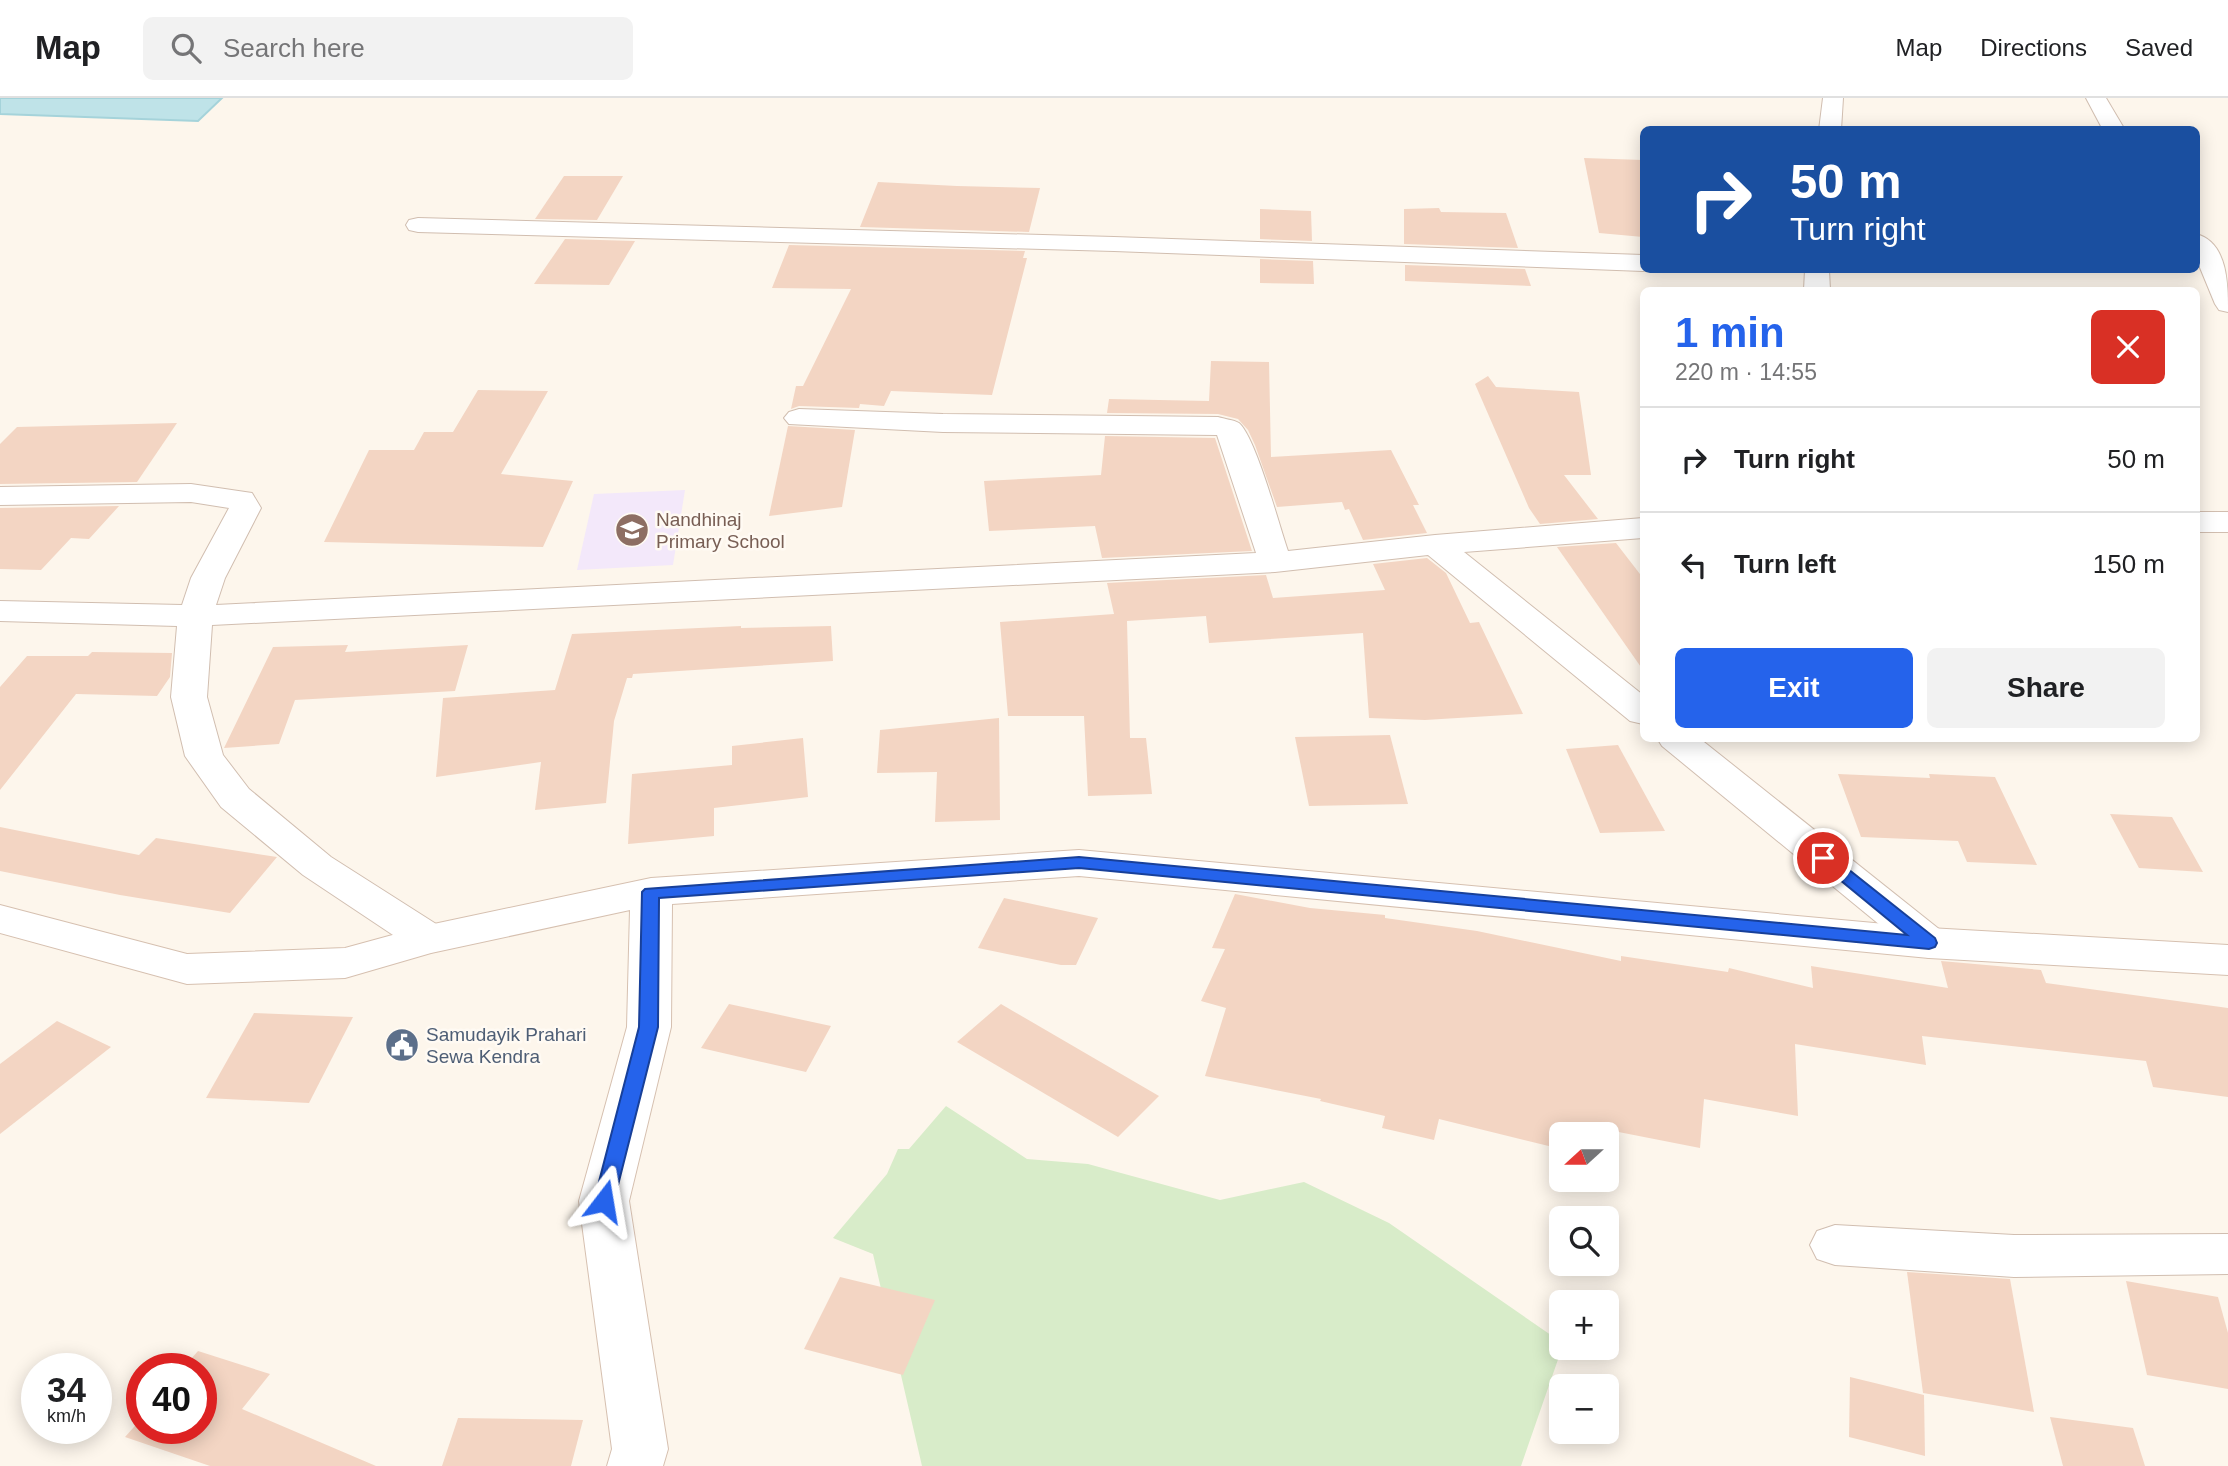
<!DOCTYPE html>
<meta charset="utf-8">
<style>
:root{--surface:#fff;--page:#f2f2f2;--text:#202124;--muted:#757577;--line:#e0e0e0;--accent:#2563eb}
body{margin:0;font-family:Helvetica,sans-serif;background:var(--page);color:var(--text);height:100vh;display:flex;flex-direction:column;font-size:26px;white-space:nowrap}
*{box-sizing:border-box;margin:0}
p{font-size:23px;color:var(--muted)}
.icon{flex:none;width:38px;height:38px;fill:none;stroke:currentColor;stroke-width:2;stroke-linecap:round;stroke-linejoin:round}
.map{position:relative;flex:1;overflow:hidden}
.drawer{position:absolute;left:1640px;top:189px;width:560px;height:455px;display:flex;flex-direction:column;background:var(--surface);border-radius:10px;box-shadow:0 4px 18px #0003}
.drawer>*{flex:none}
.top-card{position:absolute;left:1640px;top:28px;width:560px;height:147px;border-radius:10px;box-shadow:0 4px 18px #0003;background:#1a4fa0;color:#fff;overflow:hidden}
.needle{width:46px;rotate:249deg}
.controls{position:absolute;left:1549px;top:1024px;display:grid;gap:14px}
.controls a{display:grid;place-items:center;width:70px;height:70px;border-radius:10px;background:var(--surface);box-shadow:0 4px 18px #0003;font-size:35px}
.speed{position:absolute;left:21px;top:1255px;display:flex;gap:14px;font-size:35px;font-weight:700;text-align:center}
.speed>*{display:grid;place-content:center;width:91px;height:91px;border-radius:50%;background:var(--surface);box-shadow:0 4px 18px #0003;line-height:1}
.speed small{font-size:18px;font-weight:400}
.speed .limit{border:10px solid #d22;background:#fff;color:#111}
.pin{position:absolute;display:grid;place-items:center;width:60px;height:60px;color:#fff;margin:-30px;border:4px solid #fff;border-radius:50%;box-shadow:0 2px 7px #0007}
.me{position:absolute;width:77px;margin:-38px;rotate:14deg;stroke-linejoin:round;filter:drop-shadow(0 0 5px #0008)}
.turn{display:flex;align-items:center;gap:24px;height:147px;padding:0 35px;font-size:32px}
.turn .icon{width:91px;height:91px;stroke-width:2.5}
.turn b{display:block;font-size:49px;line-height:60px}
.round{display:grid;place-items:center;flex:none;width:74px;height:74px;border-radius:10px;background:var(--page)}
.headline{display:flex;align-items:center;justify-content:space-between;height:119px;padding:0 35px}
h1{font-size:42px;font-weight:700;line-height:52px;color:var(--accent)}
.primary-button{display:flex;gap:14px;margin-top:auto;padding:14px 35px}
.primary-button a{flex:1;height:80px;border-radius:10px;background:var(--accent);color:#fff;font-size:28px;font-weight:700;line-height:80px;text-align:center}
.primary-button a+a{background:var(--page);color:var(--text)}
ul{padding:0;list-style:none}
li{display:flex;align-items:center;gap:21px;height:105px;padding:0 35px;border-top:2px solid var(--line)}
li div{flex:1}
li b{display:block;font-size:26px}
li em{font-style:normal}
header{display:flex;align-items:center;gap:42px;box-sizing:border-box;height:98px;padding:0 35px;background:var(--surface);border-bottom:2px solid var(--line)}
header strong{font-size:33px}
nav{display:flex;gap:38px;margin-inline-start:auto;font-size:24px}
.search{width:490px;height:63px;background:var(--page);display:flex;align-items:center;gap:18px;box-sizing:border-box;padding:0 24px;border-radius:10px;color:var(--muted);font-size:26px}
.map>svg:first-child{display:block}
</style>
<header>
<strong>Map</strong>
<div class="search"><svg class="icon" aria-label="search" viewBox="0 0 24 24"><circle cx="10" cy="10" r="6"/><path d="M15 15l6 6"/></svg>Search here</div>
<nav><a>Map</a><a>Directions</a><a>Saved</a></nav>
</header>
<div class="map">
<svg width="2228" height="1368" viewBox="0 0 2228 1368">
<rect width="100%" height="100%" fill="#fdf6ec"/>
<path fill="#f3e8fa" d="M 685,392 L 673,467 L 577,472 L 594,396 Z"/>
<path fill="#d8ecc9" d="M 946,1008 L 1027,1061 L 1088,1066 L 1220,1102 L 1304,1084 L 1389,1125 L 1561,1244 L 1562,1250 L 1521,1368 L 922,1368 L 873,1156 L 833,1140 L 887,1076 L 898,1051 L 909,1051 Z"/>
<path fill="#bfe3e8" stroke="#a5d3da" stroke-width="2" d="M 0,0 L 222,0 L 198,23 L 0,16 Z"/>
<g fill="#f3d5c3">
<path d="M 1584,60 L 1643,62 L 1643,139 L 1599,135 Z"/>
<path d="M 564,78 L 623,78 L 597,122 L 535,121 Z"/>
<path d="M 878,84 L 957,88 L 1040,90 L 1029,134 L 860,129 Z"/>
<path d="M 1439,110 L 1441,114 L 1506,115 L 1518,150 L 1404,146 L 1404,111 Z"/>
<path d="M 1260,111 L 1311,113 L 1312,143 L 1260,141 Z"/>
<path d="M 565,141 L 635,143 L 609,187 L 534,186 Z"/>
<path d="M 789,147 L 1025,153 L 1023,160 L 1027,160 L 992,297 L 891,293 L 884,308 L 860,306 L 859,310 L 799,308 L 791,311 L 796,288 L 803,288 L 851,191 L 772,190 Z"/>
<path d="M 1260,161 L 1313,163 L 1314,186 L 1260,185 Z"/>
<path d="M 1405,167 L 1525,171 L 1531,188 L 1405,183 Z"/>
<path d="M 1211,263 L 1269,264 L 1271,359 L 1391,352 L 1419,407 L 1413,407 L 1427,435 L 1363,442 L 1349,411 L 1345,412 L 1342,404 L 1277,409 L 1255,347 L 1248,332 L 1238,321 L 1218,316 L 1107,315 L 1109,301 L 1209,303 Z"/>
<path d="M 1488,278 L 1496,289 L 1579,294 L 1591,377 L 1564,377 L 1598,421 L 1540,426 L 1529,410 L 1475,286 Z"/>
<path d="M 478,292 L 548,293 L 501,376 L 573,383 L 543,449 L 324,444 L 369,352 L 414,352 L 424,334 L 453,334 Z"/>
<path d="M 177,325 L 137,384 L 0,386 L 0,346 L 17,329 Z"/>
<path d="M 788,328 L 855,332 L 842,409 L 769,418 Z"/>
<path d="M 1105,338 L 1215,340 L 1252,453 L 1102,460 L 1095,428 L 989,433 L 984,383 L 1101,377 Z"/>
<path d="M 119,408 L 89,441 L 71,440 L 41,472 L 0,471 L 0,410 Z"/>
<path d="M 1616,445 L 1643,480 L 1643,572 L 1557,449 Z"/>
<path d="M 1427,460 L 1446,475 L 1470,525 L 1479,524 L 1523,616 L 1425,622 L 1369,620 L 1363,535 L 1209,545 L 1206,518 L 1127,523 L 1130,640 L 1146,640 L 1152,696 L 1088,698 L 1084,618 L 1008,618 L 1000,524 L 1114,516 L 1107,485 L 1266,477 L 1273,500 L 1385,492 L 1373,466 Z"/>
<path d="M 741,528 L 741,530 L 831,528 L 833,563 L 633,576 L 632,580 L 627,580 L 614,623 L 606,705 L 535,712 L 541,664 L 436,679 L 443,600 L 555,592 L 572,536 Z"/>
<path d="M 348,547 L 345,554 L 468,547 L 455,593 L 295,602 L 279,646 L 224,650 L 273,549 Z"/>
<path d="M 92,554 L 172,555 L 170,579 L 157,598 L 76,596 L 0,692 L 0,589 L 27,558 L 88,558 Z"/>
<path d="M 999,620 L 1000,722 L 935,724 L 937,674 L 877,675 L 880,632 Z"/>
<path d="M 1390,637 L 1408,706 L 1309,708 L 1295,639 Z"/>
<path d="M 803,640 L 808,699 L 714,710 L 714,738 L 628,746 L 632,676 L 732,667 L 732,648 Z"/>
<path d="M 1618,647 L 1665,733 L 1600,735 L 1566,651 Z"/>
<path d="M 1838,676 L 1930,680 L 1929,676 L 1995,679 L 2037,767 L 1967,764 L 1958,743 L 1861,739 Z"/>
<path d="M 2110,716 L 2172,719 L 2203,774 L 2139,770 Z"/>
<path d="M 0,729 L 139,757 L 156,740 L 277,759 L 230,815 L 120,797 L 0,773 Z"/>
<path d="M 1235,796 L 1310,810 L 1385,817 L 1385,820 L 1477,833 L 1621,863 L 1621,858 L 1728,874 L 1729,870 L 1813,890 L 1811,868 L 1948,890 L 1941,863 L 2041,872 L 2046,885 L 2228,910 L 2228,999 L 2153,989 L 2146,963 L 1922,938 L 1926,967 L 1795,946 L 1798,1018 L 1704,1001 L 1700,1050 L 1588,1028 L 1586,1036 L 1561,1036 L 1561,1051 L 1439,1021 L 1434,1042 L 1382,1030 L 1385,1018 L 1320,1003 L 1321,1001 L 1205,978 L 1226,910 L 1201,903 L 1225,851 L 1212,850 Z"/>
<path d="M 1004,800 L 1098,820 L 1076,867 L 1061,867 L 978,850 Z"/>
<path d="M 729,906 L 831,928 L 806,974 L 701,950 Z"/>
<path d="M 1001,906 L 1159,998 L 1118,1039 L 957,944 Z"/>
<path d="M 254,915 L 353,919 L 309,1005 L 206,1000 Z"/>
<path d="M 57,923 L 111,949 L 0,1036 L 0,966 Z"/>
<path d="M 1907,1174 L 2010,1181 L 2034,1314 L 1923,1295 Z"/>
<path d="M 840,1179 L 935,1202 L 903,1277 L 804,1251 Z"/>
<path d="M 2126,1183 L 2218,1199 L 2228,1235 L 2228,1291 L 2147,1277 Z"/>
<path d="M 198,1253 L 270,1276 L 242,1311 L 376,1368 L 210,1368 L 125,1339 L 142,1320 L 142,1330 L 201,1330 L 201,1270 L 183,1270 Z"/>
<path d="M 1850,1279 L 1924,1297 L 1925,1358 L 1849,1339 Z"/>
<path d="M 2050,1319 L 2133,1330 L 2145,1368 L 2063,1368 Z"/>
<path d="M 458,1320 L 583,1322 L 571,1368 L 442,1368 Z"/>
</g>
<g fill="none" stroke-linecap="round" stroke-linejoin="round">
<g stroke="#d1beb0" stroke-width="2">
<g id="street">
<path d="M 1823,0 L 1843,0 L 1841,32 L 1819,32 Z"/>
<path d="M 2086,0 L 2106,0 L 2125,32 L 2103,32 Z"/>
<path d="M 418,120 L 1114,139 L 1643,157 L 1643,172 L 1647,172 L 1643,173 L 1114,153 L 418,134 L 409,132 L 406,127 L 409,122 Z"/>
<path d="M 2196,136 C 2228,144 2228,187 2228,214 L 2219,212 L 2215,206 L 2196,160 Z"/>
<path d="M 1805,172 L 1829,172 L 1830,192 L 1804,192 Z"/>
<path d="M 799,311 L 943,316 L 1218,319 C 1224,321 1234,322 1239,325 C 1256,340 1279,427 1288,453 L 1435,437 L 1643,420 L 1643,440 L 1464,454 L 1643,597 L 1643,626 L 1630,623 L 1428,457 L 1275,474 L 212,527 L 207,599 L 223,657 L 249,691 L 331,759 L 444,831 L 450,841 L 444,851 L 429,855 L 414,851 L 303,777 L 221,709 L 185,658 L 171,599 L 177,528 L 0,523 L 0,503 L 182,507 L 191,480 L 229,410 L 191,404 L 0,407 L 0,389 L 191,386 L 252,395 L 261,410 L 225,480 L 216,507 L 1256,455 L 1217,337 L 943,334 L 789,326 L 784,320 L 789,314 Z"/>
<rect x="2196" y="414" width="32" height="20"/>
<path d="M 1657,640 L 1699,640 L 1944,835 L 1950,845 L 1944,855 L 1929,860 L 1914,855 L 1662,648 Z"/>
<path d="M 1835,1127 L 2014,1137 L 2228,1136 L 2228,1176 L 2014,1179 L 1835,1167 L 1817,1161 L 1810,1147 L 1817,1133 Z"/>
</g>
</g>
<g stroke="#d6c0b0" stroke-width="2">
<path id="secondary" d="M 1079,752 L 1929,830 L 2228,847 L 2228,877 L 1929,860 L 1079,778 L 672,806 L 671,929 L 629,1103 L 668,1351 L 663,1368 L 607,1368 L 612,1351 L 579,1103 L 627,929 L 630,812 L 431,855 L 345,880 L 187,886 L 0,835 L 0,807 L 187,856 L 345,850 L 429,827 L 651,780 Z"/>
</g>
<use href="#street" fill="#fff" fill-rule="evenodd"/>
<use href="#secondary" fill="#fff" fill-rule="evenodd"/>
</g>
<path fill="#2563eb" stroke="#184099" stroke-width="2" d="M 1823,754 L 1829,756 L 1935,840 L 1937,845 L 1935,849 L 1929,851 L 1079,770 L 659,800 L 658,929 L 614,1103 L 611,1109 L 604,1111 L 597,1109 L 594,1103 L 639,929 L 642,794 L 645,791 L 1079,759 L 1907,837 L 1817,763 L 1815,760 L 1817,756 Z"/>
<defs>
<g id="school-disc" transform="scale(1.75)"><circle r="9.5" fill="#8d6e63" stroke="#fffaf3"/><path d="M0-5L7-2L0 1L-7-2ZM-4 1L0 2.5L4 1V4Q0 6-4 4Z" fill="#fff"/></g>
<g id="civic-disc" transform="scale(1.75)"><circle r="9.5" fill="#5c6f8a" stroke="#fffaf3"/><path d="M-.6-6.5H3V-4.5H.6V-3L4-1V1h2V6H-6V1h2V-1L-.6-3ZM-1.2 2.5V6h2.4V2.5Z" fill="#fff"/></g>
</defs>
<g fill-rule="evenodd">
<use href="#school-disc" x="632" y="432"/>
<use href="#civic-disc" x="402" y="947"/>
</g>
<g text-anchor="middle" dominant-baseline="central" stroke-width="5" stroke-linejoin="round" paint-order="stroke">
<g font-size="19" fill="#785e54" stroke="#fffaf3" text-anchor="start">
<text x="656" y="421">Nandhinaj<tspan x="656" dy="22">Primary School</tspan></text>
</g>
<g font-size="19" fill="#4e5e75" stroke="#fffaf3" text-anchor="start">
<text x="426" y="936">Samudayik Prahari<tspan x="426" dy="22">Sewa Kendra</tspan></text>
</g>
</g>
</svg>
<div class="controls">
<a><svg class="needle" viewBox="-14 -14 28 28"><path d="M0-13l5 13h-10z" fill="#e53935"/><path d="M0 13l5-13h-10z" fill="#757577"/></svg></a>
<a><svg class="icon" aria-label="search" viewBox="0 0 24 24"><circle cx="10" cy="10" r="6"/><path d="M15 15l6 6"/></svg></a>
<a>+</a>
<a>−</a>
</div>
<div class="speed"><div>34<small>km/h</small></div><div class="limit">40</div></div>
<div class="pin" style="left:1823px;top:760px;background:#d93025"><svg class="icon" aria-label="arrive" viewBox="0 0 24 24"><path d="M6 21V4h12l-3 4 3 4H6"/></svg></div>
<svg class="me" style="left:604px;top:1103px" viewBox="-20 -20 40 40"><path d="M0-17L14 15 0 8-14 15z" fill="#2563eb" stroke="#fff" stroke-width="4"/></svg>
<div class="top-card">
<div class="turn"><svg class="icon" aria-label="right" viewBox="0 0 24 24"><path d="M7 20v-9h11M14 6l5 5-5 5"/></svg><div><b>50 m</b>Turn right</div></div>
</div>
<section class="drawer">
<div class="headline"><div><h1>1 min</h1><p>220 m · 14:55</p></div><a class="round" style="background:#d93025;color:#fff"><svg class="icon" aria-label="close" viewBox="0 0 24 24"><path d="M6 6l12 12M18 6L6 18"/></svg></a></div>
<ul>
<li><svg class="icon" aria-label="right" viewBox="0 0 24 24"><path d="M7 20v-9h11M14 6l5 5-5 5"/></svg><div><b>Turn right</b></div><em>50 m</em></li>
<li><svg class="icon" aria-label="left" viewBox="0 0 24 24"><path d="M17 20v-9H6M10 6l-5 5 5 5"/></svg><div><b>Turn left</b></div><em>150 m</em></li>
</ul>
<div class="primary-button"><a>Exit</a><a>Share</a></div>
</section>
</div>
